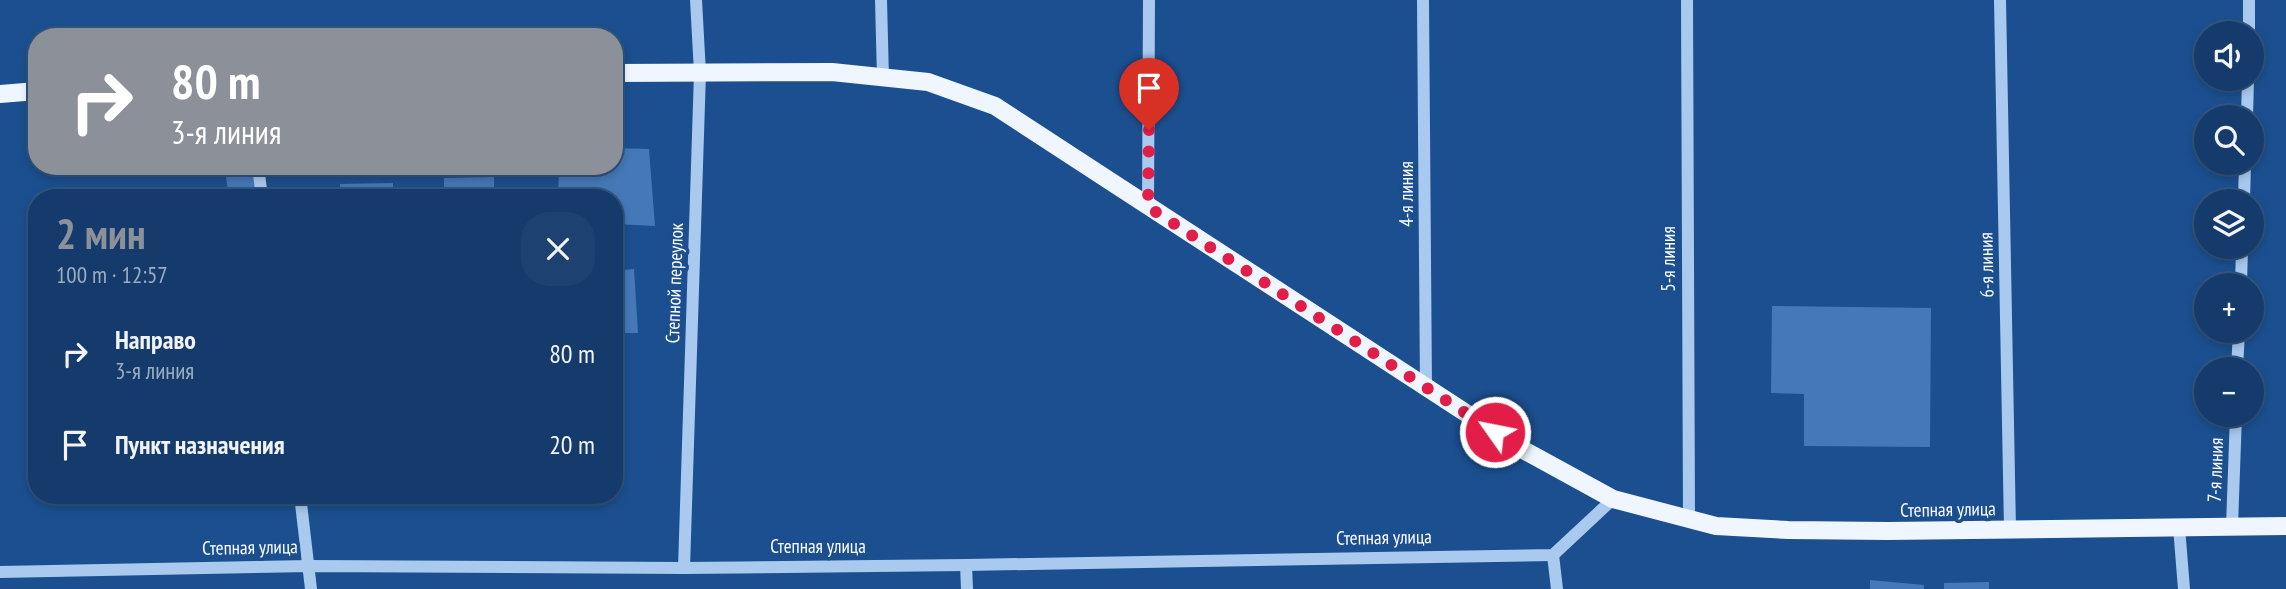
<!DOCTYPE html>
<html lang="ru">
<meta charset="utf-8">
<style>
:root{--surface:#143b6b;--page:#1d4271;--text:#f1f3f6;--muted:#9dadc1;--line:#33557e;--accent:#8c9099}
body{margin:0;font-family:"PT Sans Narrow",sans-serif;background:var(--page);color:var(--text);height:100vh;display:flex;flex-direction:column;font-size:26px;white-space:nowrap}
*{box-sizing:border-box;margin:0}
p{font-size:23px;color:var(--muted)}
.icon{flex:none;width:38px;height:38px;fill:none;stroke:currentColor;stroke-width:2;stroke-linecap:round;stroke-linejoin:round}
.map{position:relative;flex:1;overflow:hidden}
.drawer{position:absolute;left:28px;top:189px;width:595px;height:315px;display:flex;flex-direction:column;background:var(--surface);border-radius:28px;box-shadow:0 4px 10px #0003,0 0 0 2px var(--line)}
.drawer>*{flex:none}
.banner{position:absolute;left:28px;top:28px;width:595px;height:147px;border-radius:28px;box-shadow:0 4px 10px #0003,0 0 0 2px var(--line);background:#8c9099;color:#fff;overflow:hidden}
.tools{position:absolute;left:2194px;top:21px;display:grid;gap:14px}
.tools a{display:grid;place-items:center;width:70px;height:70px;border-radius:50%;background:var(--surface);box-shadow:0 4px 10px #0003,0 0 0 2px var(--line);font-size:35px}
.pin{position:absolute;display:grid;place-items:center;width:60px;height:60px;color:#fff;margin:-72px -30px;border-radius:50% 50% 50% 0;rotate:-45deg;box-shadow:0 0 7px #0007}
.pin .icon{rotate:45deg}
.me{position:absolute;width:77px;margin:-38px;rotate:303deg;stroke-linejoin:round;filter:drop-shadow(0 0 5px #0008)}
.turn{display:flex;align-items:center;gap:24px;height:147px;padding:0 28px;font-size:32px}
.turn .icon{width:91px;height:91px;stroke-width:2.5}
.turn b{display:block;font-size:49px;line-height:60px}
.round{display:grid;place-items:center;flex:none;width:74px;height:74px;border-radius:28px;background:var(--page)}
.summary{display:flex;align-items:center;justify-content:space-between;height:119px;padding:0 28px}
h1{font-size:42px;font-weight:600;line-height:52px;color:var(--accent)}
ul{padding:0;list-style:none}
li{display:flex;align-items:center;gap:21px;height:91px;padding:0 28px}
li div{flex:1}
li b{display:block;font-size:26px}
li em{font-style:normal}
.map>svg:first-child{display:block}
</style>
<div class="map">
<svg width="2286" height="589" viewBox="0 0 2286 589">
<rect width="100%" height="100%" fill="#1b4f8f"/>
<g fill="#4478b7">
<path d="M 614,148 L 649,149 L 655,226 L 614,224 L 614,198 L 558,198 L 559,166 L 614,166 Z"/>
<path d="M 264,166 L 265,187 L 228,191 L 225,170 Z"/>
<path d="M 494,177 L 494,198 L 444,198 L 444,178 Z"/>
<path d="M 393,183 L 393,198 L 340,198 L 340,184 Z"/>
<path d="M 634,269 L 638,333 L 614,333 L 614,271 Z"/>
<path d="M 1772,306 L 1931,308 L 1930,447 L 1804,446 L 1804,394 L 1771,393 Z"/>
<path d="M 1870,580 L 1924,585 L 1924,589 L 1870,589 Z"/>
<path d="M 1989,582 L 1989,589 L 1944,589 L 1944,583 Z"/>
</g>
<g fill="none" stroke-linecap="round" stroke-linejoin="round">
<g stroke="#a9c9ee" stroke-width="12">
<path d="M 881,0 L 883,78"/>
<path d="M 1423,0 L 1426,388"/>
<path d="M 1687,0 L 1689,519"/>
<path d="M 2000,0 L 2010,529"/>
<path d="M 2249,33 L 2249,0"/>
<path d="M 2247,117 L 2248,79"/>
<path d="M 258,166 L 262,198"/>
<path d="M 2244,201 L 2245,163"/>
<path d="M 1148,207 L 1149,0"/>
<path d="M 2241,285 L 2242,247"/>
<path d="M 2237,369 L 2239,331"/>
<path d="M 300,495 L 311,589"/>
<path d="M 2232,526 L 2236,415"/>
<path d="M 2179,527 L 2184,589"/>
<path d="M 1553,555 L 1557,589"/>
<path d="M 966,565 L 967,589"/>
<path d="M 684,568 L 700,73 L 696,0"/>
<path d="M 0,572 L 310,566 L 684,568 L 966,565 L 1553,555 L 1613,499"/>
</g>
<g stroke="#f0f6ff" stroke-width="18">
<path d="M 614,73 L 832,72 L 928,82 L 995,106 L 1518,447 L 1613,499 L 1716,526 L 1788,530 L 1888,531 L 2286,526"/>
<path d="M 0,94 L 37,91"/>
</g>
</g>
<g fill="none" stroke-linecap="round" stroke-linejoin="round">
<path stroke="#e11d48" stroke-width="12" stroke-dasharray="0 21.6" d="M 1149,130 L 1148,207 L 1495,432"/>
</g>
<g text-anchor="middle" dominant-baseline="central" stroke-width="7" stroke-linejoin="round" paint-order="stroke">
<g font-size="19" fill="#fff" stroke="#1b4f8f">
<text transform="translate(1406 194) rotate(-90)">4-я линия</text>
<text transform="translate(1668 259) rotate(-90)">5-я линия</text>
<text transform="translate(1986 265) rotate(-91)">6-я линия</text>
<text transform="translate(674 283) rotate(-88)">Степной переулок</text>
<text transform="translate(2215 470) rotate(-88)">7-я линия</text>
<text transform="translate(1948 509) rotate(-1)">Степная улица</text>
<text transform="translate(1384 537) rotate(-1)">Степная улица</text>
<text x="818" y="546">Степная улица</text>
<text transform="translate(250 547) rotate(-1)">Степная улица</text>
</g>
</g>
</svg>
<div class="tools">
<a><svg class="icon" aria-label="sound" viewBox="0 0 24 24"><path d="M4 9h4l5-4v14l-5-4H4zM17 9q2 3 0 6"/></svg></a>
<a><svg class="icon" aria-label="search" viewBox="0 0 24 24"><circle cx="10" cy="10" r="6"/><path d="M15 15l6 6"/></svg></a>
<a><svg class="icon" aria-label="layers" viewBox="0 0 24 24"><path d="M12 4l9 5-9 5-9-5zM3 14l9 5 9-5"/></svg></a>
<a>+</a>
<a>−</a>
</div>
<div class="pin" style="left:1149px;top:130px;background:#d93025"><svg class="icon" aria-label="arrive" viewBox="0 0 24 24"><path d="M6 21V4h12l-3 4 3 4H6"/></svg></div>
<svg class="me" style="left:1495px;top:432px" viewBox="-20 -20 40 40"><circle r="17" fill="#e11d48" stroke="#fff" stroke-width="3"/><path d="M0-11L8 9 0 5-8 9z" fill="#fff"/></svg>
<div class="banner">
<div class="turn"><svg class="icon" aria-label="right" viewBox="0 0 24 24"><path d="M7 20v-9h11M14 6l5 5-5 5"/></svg><div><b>80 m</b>3-я линия</div></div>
</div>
<section class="drawer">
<div class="summary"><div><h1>2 мин</h1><p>100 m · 12:57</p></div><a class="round"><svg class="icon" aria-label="close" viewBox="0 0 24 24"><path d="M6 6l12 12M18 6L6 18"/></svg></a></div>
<ul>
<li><svg class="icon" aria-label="right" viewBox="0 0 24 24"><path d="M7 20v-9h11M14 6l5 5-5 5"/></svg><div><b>Направо</b><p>3-я линия</p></div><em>80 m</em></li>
<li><svg class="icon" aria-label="arrive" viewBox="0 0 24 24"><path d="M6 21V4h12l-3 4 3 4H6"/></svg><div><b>Пункт назначения</b></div><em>20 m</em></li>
</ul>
</section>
</div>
